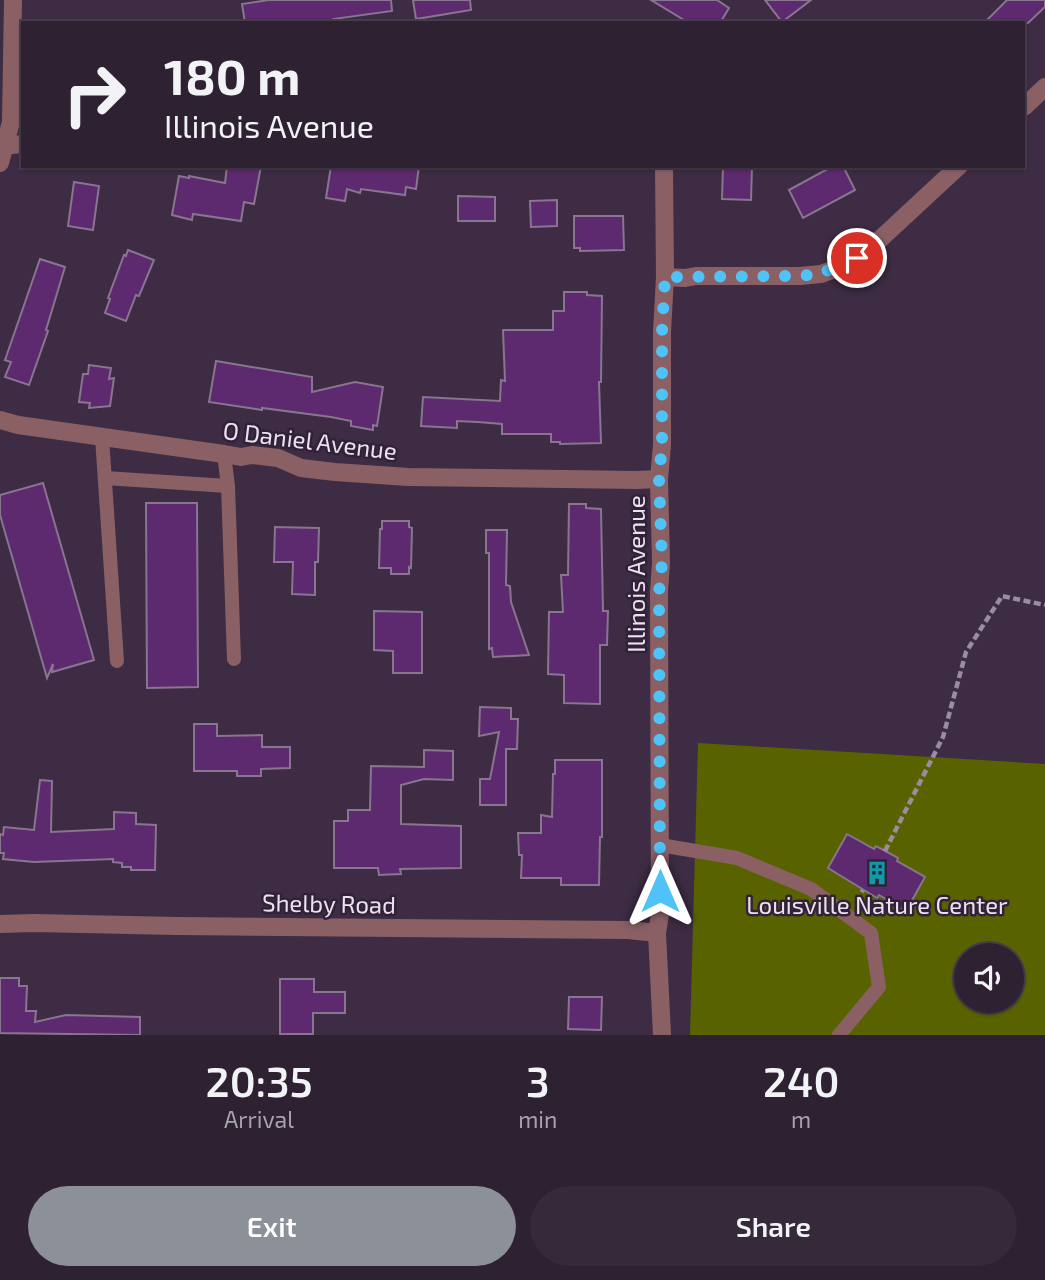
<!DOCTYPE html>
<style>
:root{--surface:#2e2132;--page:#36293a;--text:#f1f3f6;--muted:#a7a3ac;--line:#493e4d;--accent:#8c9099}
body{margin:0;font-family:"Exo 2",sans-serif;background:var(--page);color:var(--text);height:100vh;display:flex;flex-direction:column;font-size:26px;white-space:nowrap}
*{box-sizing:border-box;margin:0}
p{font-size:23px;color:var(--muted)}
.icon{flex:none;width:38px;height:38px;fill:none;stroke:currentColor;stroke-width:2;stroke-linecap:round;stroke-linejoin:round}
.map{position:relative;height:1035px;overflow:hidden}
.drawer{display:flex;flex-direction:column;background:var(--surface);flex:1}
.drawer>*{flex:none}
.hud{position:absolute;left:21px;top:21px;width:1004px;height:147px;border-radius:0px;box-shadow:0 2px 5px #0004,0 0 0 2px var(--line);background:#2e2132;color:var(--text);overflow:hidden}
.tools{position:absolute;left:954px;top:943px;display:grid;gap:14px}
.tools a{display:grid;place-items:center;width:70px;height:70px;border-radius:50%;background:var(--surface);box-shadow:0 2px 5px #0004,0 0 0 2px var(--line);font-size:35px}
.pin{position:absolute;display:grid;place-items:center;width:60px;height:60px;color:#fff;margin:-30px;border:4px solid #fff;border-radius:50%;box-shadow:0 2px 7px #0007}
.me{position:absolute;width:77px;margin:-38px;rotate:0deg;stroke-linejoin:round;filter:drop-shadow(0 0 5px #0008)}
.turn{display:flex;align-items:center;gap:24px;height:147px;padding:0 28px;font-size:32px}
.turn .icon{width:91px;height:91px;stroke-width:2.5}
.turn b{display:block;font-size:49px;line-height:60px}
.eta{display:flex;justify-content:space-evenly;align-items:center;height:119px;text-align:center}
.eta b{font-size:42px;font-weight:600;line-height:49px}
.primary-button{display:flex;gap:14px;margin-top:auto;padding:14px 28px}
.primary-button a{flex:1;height:80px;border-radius:42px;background:var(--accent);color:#fff;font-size:28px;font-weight:600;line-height:80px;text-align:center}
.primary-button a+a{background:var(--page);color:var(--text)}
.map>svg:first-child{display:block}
</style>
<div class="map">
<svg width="1045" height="1035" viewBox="0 0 1045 1035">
<rect width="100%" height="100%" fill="#3d2c43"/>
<path fill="#586300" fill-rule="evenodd" d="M 698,743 L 1045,764 L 1045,1035 L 690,1035 ZM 966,956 L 1012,956 L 1012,1001 L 966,1001 Z"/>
<g fill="#5d296f" stroke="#88758f" stroke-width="2">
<path d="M 269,0 L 391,0 L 392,11 L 333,19 L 333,23 L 245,23 L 242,4 Z"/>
<path d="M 413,0 L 470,0 L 471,10 L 416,19 Z"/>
<path d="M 651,0 L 717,0 L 729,8 L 720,23 L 689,23 Z"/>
<path d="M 765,0 L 811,0 L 782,22 Z"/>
<path d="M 1007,0 L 1045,0 L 1045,7 L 1028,23 L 984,23 Z"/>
<path d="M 227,166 L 261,166 L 254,204 L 244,202 L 241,221 L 193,214 L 192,220 L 172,215 L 179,176 L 189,178 L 189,176 L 225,183 Z"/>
<path d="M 331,166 L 419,166 L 416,189 L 406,187 L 405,195 L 361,189 L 360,193 L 347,189 L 345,201 L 326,198 Z"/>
<path d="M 723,166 L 752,166 L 751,200 L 722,199 Z"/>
<path d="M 833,166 L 843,166 L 855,190 L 803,218 L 789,190 Z"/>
<path d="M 74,182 L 99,186 L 93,230 L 68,226 Z"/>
<path d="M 458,196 L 495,197 L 495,221 L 458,221 Z"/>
<path d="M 557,200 L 557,226 L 531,227 L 530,201 Z"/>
<path d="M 574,216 L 623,216 L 624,250 L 580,251 L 580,248 L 574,248 Z"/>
<path d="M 128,250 L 154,260 L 139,296 L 136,295 L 126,321 L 105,313 L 110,299 L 108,298 L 124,255 L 126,256 Z"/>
<path d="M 40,259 L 65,267 L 46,330 L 48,331 L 29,385 L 5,377 L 11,362 L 5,360 Z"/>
<path d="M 564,292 L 587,292 L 587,295 L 602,296 L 601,382 L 599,382 L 601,443 L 560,444 L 560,442 L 551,442 L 551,434 L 502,434 L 502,424 L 478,422 L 457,421 L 457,428 L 421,426 L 423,397 L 500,401 L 501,380 L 505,381 L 503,330 L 553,330 L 553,311 L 564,311 Z"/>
<path d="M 216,361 L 312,377 L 312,392 L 355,382 L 383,387 L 377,426 L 373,425 L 373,430 L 351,426 L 351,421 L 331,417 L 262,408 L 262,410 L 209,402 Z"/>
<path d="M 89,365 L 111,368 L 109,379 L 114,378 L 110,406 L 89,408 L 90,403 L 79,402 L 83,374 L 88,374 Z"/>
<path d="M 43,483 L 94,660 L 52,672 L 53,664 L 47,678 L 0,515 L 0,495 Z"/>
<path d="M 146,503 L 197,503 L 198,687 L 147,688 Z"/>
<path d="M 569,504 L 586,504 L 586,508 L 601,509 L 603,611 L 608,611 L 607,645 L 600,645 L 600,704 L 564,703 L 564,675 L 548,674 L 549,612 L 563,612 L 561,575 L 568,575 Z"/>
<path d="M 382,521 L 409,521 L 409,527 L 412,528 L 411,568 L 409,567 L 409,574 L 391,574 L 391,568 L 379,568 L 380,529 L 382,529 Z"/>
<path d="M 275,527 L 319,528 L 318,562 L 315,562 L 315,595 L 292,594 L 293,562 L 274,562 Z"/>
<path d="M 486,530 L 507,530 L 506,585 L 510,586 L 511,602 L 529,655 L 493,657 L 492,648 L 489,649 L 489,553 L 486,553 Z"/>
<path d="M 374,611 L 422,612 L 422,673 L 393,673 L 393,651 L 374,650 Z"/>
<path d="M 480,707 L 511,708 L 511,719 L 518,719 L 517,749 L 506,749 L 506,805 L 480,805 L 480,779 L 490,779 L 499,732 L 479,736 Z"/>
<path d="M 194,724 L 217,724 L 217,736 L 262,735 L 262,747 L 290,747 L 290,768 L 261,769 L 261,776 L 237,776 L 237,771 L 194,771 Z"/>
<path d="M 424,750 L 453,751 L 453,780 L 424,779 L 401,785 L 401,824 L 461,826 L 461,868 L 400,869 L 401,874 L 379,875 L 378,868 L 334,868 L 334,821 L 348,821 L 348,810 L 370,810 L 371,766 L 424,767 Z"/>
<path d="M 555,760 L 602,760 L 602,837 L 600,837 L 599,885 L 561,885 L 561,878 L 521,878 L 522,855 L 519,855 L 518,833 L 541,833 L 541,815 L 552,817 L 553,774 L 555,774 Z"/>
<path d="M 40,780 L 52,781 L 51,832 L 114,829 L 114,812 L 136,813 L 136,824 L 156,825 L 155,870 L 131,870 L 131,867 L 122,867 L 122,863 L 113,862 L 113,859 L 34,862 L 3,859 L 4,853 L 0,853 L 0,834 L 3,835 L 4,827 L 34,830 Z"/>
<path d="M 847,834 L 874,849 L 876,846 L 889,853 L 898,858 L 897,861 L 925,877 L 906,911 L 879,895 L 877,898 L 828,868 Z"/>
<path d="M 0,978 L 19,978 L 19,986 L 27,986 L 26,1011 L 36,1011 L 35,1022 L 66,1015 L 140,1017 L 140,1035 L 0,1033 Z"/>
<path d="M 280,979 L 314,979 L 314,992 L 345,992 L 345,1013 L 313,1013 L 313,1034 L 280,1034 Z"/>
<path d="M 569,997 L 602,997 L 601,1030 L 568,1029 Z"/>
</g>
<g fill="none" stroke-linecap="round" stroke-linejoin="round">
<g stroke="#9a8d9f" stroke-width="4.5" stroke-dasharray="7 3.5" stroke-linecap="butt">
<path d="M 885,851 L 943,737 L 966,652 L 1002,596 L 1045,605"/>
<path d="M 856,901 L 863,890"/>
</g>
<g stroke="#8a6065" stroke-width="14">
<path d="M 102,437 L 117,661"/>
<path d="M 105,478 L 228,486 L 224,454"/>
<path d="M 228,486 L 234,659"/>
<path d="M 660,845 L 737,858 L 811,889 L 871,933 L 879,987 L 839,1035"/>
</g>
<g stroke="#8a6065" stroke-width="18">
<path d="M 1024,107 L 1045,87"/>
<path d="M 0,146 L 23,144"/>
<path d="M 0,163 L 11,122 L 13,0"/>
<path d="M 665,277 L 685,278 L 696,276 L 800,276 L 821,274 L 840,267 L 857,258 L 876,243 L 959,166"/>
<path d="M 0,420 L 18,425 L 224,454 L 241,457 L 252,455 L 278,458 L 301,468 L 335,472 L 408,477 L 637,480 L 659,479"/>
<path d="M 0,924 L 34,923 L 177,926 L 628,930 L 657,933"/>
<path d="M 662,1035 L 657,933 L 660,914 L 659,592 L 661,563 L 659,479 L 662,445 L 662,332 L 665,277 L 664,166"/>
</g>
</g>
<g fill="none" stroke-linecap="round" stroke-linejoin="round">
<path stroke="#4fc3f7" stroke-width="12" stroke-dasharray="0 21.6" d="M 660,891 L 659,592 L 662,563 L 659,479 L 662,445 L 662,332 L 665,277 L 800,276 C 821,274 838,268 857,258"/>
</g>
<defs>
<g id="building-bare" transform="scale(1.89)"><path d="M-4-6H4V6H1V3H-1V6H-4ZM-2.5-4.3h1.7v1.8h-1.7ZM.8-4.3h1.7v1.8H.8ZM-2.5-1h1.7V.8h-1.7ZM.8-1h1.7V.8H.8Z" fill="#0f9aa8" stroke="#322238" stroke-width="2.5" paint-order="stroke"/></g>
</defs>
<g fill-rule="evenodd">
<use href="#building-bare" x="877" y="873"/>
</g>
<g text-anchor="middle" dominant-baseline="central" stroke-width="5" stroke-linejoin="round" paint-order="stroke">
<g font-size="24" fill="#ebe1ef" stroke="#322238">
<text transform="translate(310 440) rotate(7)">O Daniel Avenue</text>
<text transform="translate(635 574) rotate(-90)">Illinois Avenue</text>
<text transform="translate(329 903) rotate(1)">Shelby Road</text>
</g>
<g font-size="24" fill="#ebe1ef" stroke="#322238">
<text x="877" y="904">Louisville Nature Center</text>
</g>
</g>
</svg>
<div class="tools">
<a><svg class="icon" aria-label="sound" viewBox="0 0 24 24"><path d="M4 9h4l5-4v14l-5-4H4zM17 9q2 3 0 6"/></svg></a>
</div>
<div class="pin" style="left:857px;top:258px;background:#d93025"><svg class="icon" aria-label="arrive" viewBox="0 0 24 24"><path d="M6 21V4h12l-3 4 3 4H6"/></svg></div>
<svg class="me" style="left:660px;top:891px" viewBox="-20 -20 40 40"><path d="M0-17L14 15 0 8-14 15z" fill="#4fc3f7" stroke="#fff" stroke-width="4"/></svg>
<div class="hud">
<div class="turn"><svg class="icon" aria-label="right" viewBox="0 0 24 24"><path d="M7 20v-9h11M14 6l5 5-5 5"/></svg><div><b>180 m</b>Illinois Avenue</div></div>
</div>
</div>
<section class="drawer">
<div class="eta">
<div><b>20:35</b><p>Arrival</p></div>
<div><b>3</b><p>min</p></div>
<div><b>240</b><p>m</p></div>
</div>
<div class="primary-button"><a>Exit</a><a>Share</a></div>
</section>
